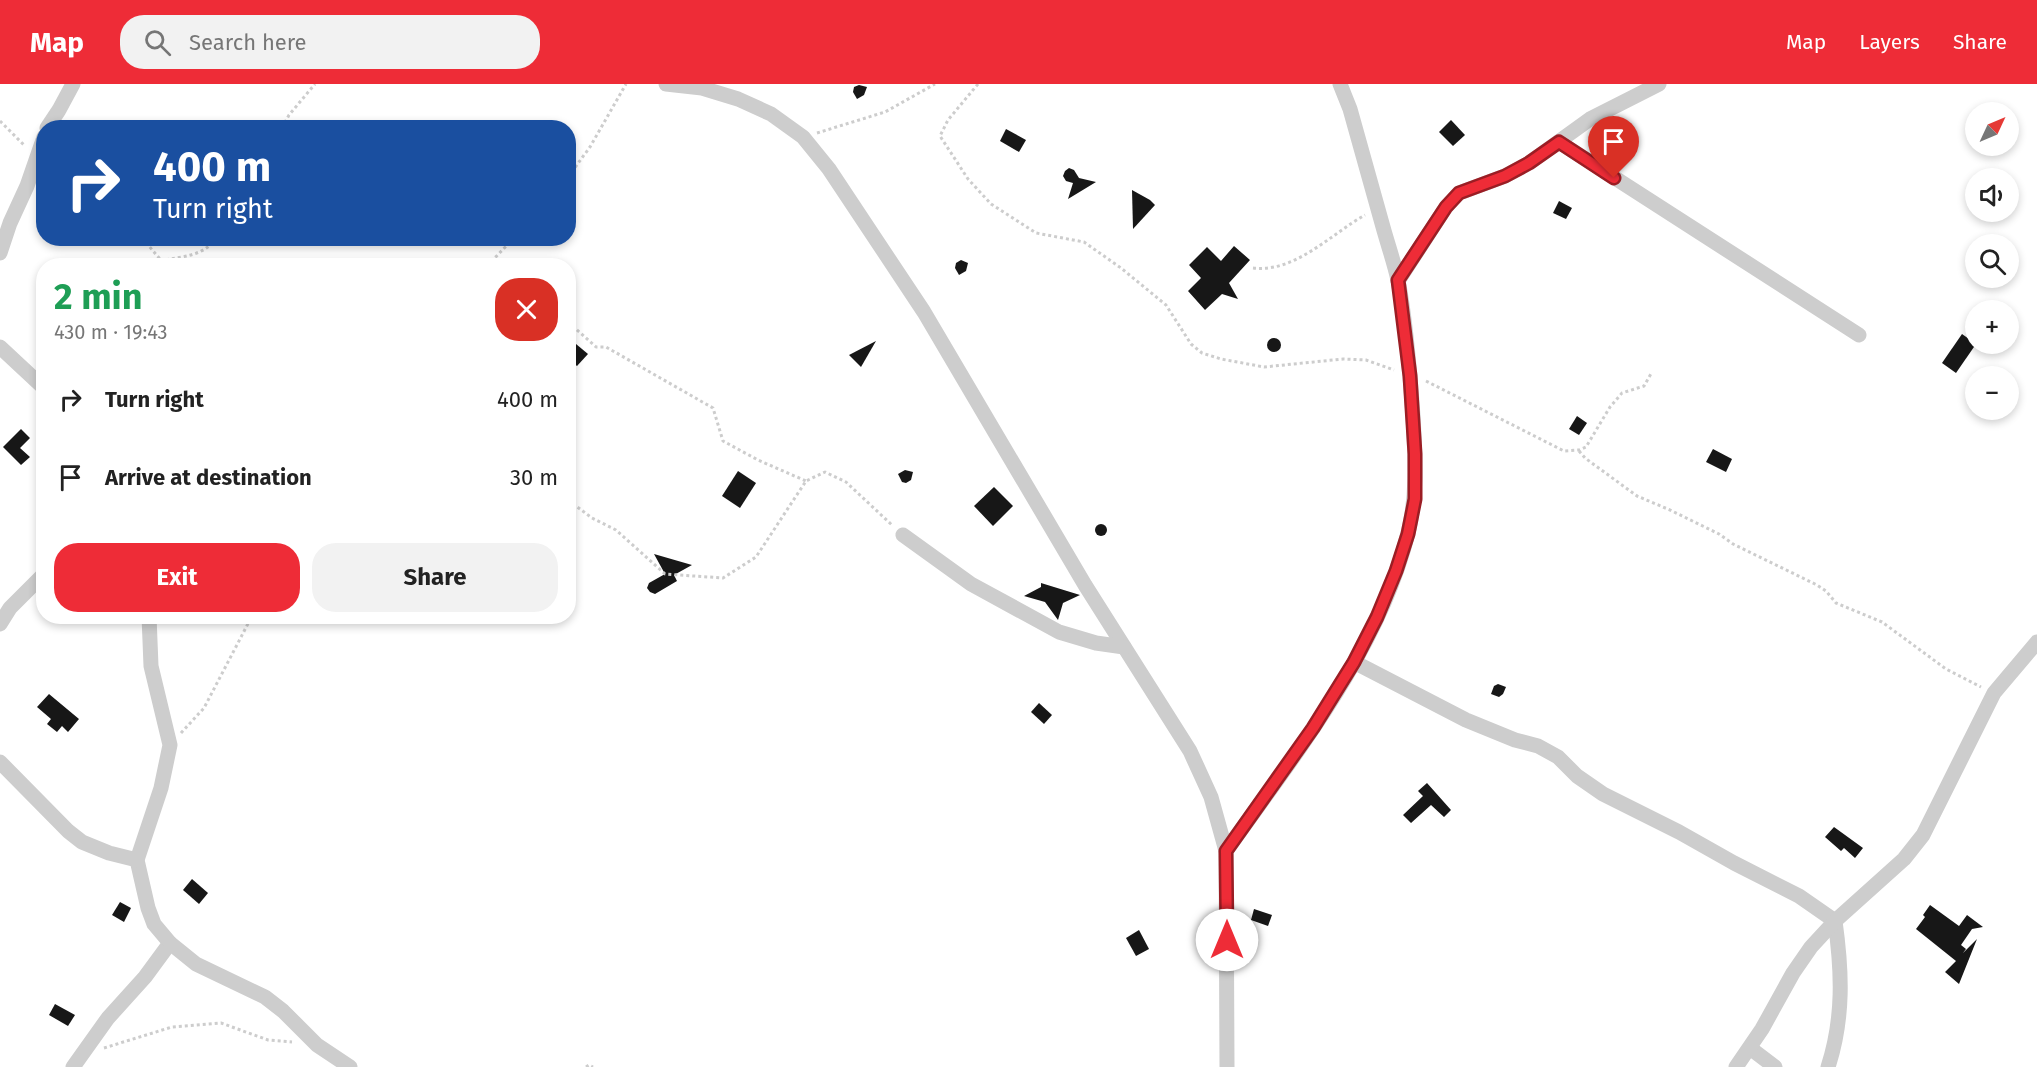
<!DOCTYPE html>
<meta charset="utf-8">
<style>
:root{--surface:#fff;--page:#f2f2f2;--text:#222;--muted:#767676;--accent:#ee2c37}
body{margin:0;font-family:"Fira Sans",sans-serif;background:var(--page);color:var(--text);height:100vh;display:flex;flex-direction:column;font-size:22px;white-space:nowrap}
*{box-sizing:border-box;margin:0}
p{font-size:20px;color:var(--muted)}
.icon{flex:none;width:33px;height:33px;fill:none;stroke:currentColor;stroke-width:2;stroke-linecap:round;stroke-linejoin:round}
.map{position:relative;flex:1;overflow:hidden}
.details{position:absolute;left:36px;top:174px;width:540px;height:366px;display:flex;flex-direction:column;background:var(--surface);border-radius:24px;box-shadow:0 3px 9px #0003}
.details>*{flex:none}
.hud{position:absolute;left:36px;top:36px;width:540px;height:126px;border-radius:24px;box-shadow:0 3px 9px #0003;background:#1a4fa0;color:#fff;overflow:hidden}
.needle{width:39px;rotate:46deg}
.controls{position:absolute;left:1965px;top:18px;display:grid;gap:12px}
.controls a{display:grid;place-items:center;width:54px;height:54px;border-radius:50%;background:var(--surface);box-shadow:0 3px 9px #0003;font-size:30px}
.pin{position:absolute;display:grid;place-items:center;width:51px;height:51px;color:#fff;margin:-62px -26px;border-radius:50% 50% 50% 0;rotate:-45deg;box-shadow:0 0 6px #0007}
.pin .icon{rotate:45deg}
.me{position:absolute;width:66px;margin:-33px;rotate:0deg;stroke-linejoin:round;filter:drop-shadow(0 0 4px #0008)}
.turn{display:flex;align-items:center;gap:21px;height:126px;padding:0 18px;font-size:27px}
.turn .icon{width:78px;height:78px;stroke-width:2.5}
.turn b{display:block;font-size:42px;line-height:51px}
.round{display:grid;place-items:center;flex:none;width:63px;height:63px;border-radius:24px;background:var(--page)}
.overview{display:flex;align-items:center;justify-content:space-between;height:102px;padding:0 18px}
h1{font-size:36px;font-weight:700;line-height:45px;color:#1e9e55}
.cta{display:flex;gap:12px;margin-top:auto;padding:12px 18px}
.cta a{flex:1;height:69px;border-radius:24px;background:var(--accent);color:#fff;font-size:24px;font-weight:700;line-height:69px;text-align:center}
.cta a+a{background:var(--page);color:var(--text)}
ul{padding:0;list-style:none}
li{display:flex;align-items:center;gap:18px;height:78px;padding:0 18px}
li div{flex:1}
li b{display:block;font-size:22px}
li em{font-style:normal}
header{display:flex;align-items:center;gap:36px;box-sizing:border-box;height:84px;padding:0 30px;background:var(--accent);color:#fff}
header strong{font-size:28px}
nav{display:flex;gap:33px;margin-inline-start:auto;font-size:21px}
.search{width:420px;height:54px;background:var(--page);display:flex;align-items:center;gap:15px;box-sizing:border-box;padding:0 21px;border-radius:24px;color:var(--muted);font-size:22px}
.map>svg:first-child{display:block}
</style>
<header>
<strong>Map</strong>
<div class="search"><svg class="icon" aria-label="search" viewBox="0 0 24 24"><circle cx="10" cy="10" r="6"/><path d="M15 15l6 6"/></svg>Search here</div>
<nav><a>Map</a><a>Layers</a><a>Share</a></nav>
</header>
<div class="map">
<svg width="2037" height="983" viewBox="0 0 2037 983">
<rect width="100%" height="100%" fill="#fff"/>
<g fill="#171717">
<path d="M 859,1 L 867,3 L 864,11 L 857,15 L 853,8 L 854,3 Z"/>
<path d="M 1451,36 L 1465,51 L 1453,62 L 1439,48 Z"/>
<path d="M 1006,45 L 1026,56 L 1019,68 L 1000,57 Z"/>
<path d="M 1069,84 L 1074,86 L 1079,94 L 1096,98 L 1068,115 L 1073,99 L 1066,97 L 1063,92 L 1065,87 Z"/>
<path d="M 1132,106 L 1150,116 L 1155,121 L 1133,145 Z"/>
<path d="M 1559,117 L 1572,124 L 1566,135 L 1553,129 Z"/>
<path d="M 1234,162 L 1250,176 L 1229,199 L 1238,215 L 1222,210 L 1205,226 L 1188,207 L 1201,194 L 1189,181 L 1207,163 L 1221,177 Z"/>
<path d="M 961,176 L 968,179 L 966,187 L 959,191 L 955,184 L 956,179 Z"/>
<path d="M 1962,250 L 1976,260 L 1956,289 L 1942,279 Z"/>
<circle cx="1274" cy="261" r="7"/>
<path d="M 876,257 L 861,283 L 849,271 Z"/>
<path d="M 576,260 L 588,270 L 577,282 L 568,275 L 568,269 Z"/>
<path d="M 1577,332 L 1587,339 L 1579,351 L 1569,345 Z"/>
<path d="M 21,345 L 30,354 L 20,364 L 30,373 L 21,381 L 3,363 Z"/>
<path d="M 1713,365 L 1732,375 L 1726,388 L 1706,378 Z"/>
<path d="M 905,386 L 913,388 L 911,396 L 906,399 L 902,398 L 898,390 Z"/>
<path d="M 738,387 L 756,399 L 740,424 L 722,412 Z"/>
<path d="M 994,403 L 1013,422 L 993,442 L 974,422 Z"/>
<circle cx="1101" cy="446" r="6"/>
<path d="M 654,470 L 692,481 L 674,491 L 677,497 L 655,510 L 650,508 L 647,504 L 649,499 L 665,490 Z"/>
<path d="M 1041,499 L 1080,511 L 1063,519 L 1058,536 L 1045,518 L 1024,512 L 1041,503 Z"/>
<path d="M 1498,600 L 1506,603 L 1503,610 L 1499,613 L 1491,610 L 1494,602 Z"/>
<path d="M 49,610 L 79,635 L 68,648 L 62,642 L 57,648 L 47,640 L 51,635 L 37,623 Z"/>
<path d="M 1039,619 L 1052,631 L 1044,640 L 1031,628 Z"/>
<path d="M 1427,699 L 1451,726 L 1444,733 L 1431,721 L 1411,739 L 1403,731 L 1423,712 L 1418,707 Z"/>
<path d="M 1834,743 L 1863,764 L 1855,774 L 1844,764 L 1841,767 L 1825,753 Z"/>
<path d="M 192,795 L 208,809 L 199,820 L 183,806 Z"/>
<path d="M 120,818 L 131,824 L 124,838 L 112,831 Z"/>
<path d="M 1930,821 L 1959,842 L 1967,831 L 1983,843 L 1972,845 L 1961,861 L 1966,865 L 1963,869 L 1977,855 L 1959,900 L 1945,888 L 1956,877 L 1916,845 L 1925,833 L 1923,831 Z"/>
<path d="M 1254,825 L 1272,831 L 1268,842 L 1251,836 Z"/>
<path d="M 1139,846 L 1149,865 L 1136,872 L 1126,854 Z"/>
<path d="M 55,920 L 75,931 L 68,942 L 49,931 Z"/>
</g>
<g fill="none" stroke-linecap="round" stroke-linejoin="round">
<g stroke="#cdcdcd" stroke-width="3" stroke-dasharray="3 3" stroke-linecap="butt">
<path d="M 978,0 L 948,36 L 940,52 L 968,95 L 991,120 L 1036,149 L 1084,158 L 1121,184 L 1166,221 L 1191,260 L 1202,269 L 1221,275 L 1264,283 L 1343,275 L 1366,276 L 1394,286"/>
<path d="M 0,37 L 25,62"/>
<path d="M 282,44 L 289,31 L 315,0"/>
<path d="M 817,49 L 885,28 L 935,0"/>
<path d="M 568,93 L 590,63 L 626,0"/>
<path d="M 142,154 L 166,182"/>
<path d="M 160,177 C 183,172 202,173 217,154"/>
<path d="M 489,177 L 495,182"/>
<path d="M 487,182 L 514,154"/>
<path d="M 1253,184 C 1295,189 1331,150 1365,131"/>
<path d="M 568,238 L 596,263 L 606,263 L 713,324 L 723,357 L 758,376 L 806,397"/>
<path d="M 1426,297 L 1564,367 L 1579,366 L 1586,363 L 1610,323 L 1622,309 L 1644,302 L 1652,288"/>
<path d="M 1579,367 L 1585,374 L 1637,412 L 1670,426 L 1719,450 L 1733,460 L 1817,501 L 1826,507 L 1836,519 L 1882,538 L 1946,585 L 1981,603"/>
<path d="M 568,416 L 592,434 L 616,446 L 665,490 L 723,494 L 756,473 L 806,397 L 825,388 L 846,398 L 893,442"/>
<path d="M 181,649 L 204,624 L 252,532"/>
<path d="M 104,964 L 172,943 L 221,939 L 268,956 L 292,958"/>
<path d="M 586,983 L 589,981 L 593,983"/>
</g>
<g stroke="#cdcdcd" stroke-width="15">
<path d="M 666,0 L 702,4 L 738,15 L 771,30 L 803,53 L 829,85 L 924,228 L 1085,501 L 1190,667 L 1211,713 L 1226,767 L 1227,983"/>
<path d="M 47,44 L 59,26 L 73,0"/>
<path d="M 1559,58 L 1859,251"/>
<path d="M 0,169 L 10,139 L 27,102 L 44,53"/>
<path d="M 1398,197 L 1446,123 L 1459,109 L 1505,92 L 1529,79 L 1590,35 L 1659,0"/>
<path d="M 0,263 L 44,304"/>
<path d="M 903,451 L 971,500 L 1059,548 L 1096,559 L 1124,563"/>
<path d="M 0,540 L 10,524 L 44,490"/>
<path d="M 1354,578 L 1466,636 L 1515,656 L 1538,662 L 1558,673 L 1577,692 L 1603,710 L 1679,748 L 1734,779 L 1799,812 L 1835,837 C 1842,887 1844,934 1828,983"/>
<path d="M 0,678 L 68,747 L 82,758 L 109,769 L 137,776 L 148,824 L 154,840 L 170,859 L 145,893 L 108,934 L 73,983"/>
<path d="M 1226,767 C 1295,670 1379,566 1408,449 C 1418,410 1415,371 1413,332 C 1410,289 1406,238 1398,196 C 1394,178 1388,161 1383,143 C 1372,104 1361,64 1350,25 L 1340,0"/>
<path d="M 137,776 L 161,704 L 170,661 L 151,582 L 149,532"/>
<path d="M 170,859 L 196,880 L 265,913 L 283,927 L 317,961 L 350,983"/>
<path d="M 1750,964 L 1775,983"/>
<path d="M 1736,983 L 1762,945 L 1793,889 L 1811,863 L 1835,837 L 1904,775 L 1923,751 L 1994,609 L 2037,558"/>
</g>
</g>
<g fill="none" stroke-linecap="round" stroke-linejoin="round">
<g stroke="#9b1d24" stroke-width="15">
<path id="route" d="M 1227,856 L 1226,767 L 1313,644 L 1354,578 L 1377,533 L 1396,487 L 1408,450 L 1415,415 L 1415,370 L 1410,292 L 1398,196 L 1446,123 L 1459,109 L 1505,92 L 1529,79 L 1559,58 L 1614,94"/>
</g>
<use href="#route" stroke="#ee2c37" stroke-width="10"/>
</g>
</svg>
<div class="controls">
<a><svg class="needle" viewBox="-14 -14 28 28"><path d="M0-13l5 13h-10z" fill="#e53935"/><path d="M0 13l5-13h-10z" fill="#767676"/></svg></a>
<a><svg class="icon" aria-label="sound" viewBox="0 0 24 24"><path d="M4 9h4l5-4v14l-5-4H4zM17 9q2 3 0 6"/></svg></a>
<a><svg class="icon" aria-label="search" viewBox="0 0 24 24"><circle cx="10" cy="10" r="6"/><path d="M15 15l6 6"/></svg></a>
<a>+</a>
<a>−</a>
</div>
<div class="pin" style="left:1614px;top:94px;background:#d93025"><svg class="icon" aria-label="arrive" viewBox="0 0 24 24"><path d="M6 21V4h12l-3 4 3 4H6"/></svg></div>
<svg class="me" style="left:1227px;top:856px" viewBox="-20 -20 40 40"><circle r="19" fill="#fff"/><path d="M0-13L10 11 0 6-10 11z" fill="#ee2c37"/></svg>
<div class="hud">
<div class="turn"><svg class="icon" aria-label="right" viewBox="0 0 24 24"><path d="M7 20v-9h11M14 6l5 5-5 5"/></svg><div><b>400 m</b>Turn right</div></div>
</div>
<section class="details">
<div class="overview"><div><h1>2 min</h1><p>430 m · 19:43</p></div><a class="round" style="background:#d93025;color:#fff"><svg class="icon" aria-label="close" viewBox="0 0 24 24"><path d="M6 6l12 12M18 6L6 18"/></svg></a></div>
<ul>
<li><svg class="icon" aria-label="right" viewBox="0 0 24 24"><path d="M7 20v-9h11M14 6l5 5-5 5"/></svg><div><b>Turn right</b></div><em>400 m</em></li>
<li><svg class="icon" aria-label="arrive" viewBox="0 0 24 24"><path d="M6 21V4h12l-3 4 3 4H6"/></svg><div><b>Arrive at destination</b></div><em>30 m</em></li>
</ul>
<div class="cta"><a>Exit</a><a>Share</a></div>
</section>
</div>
